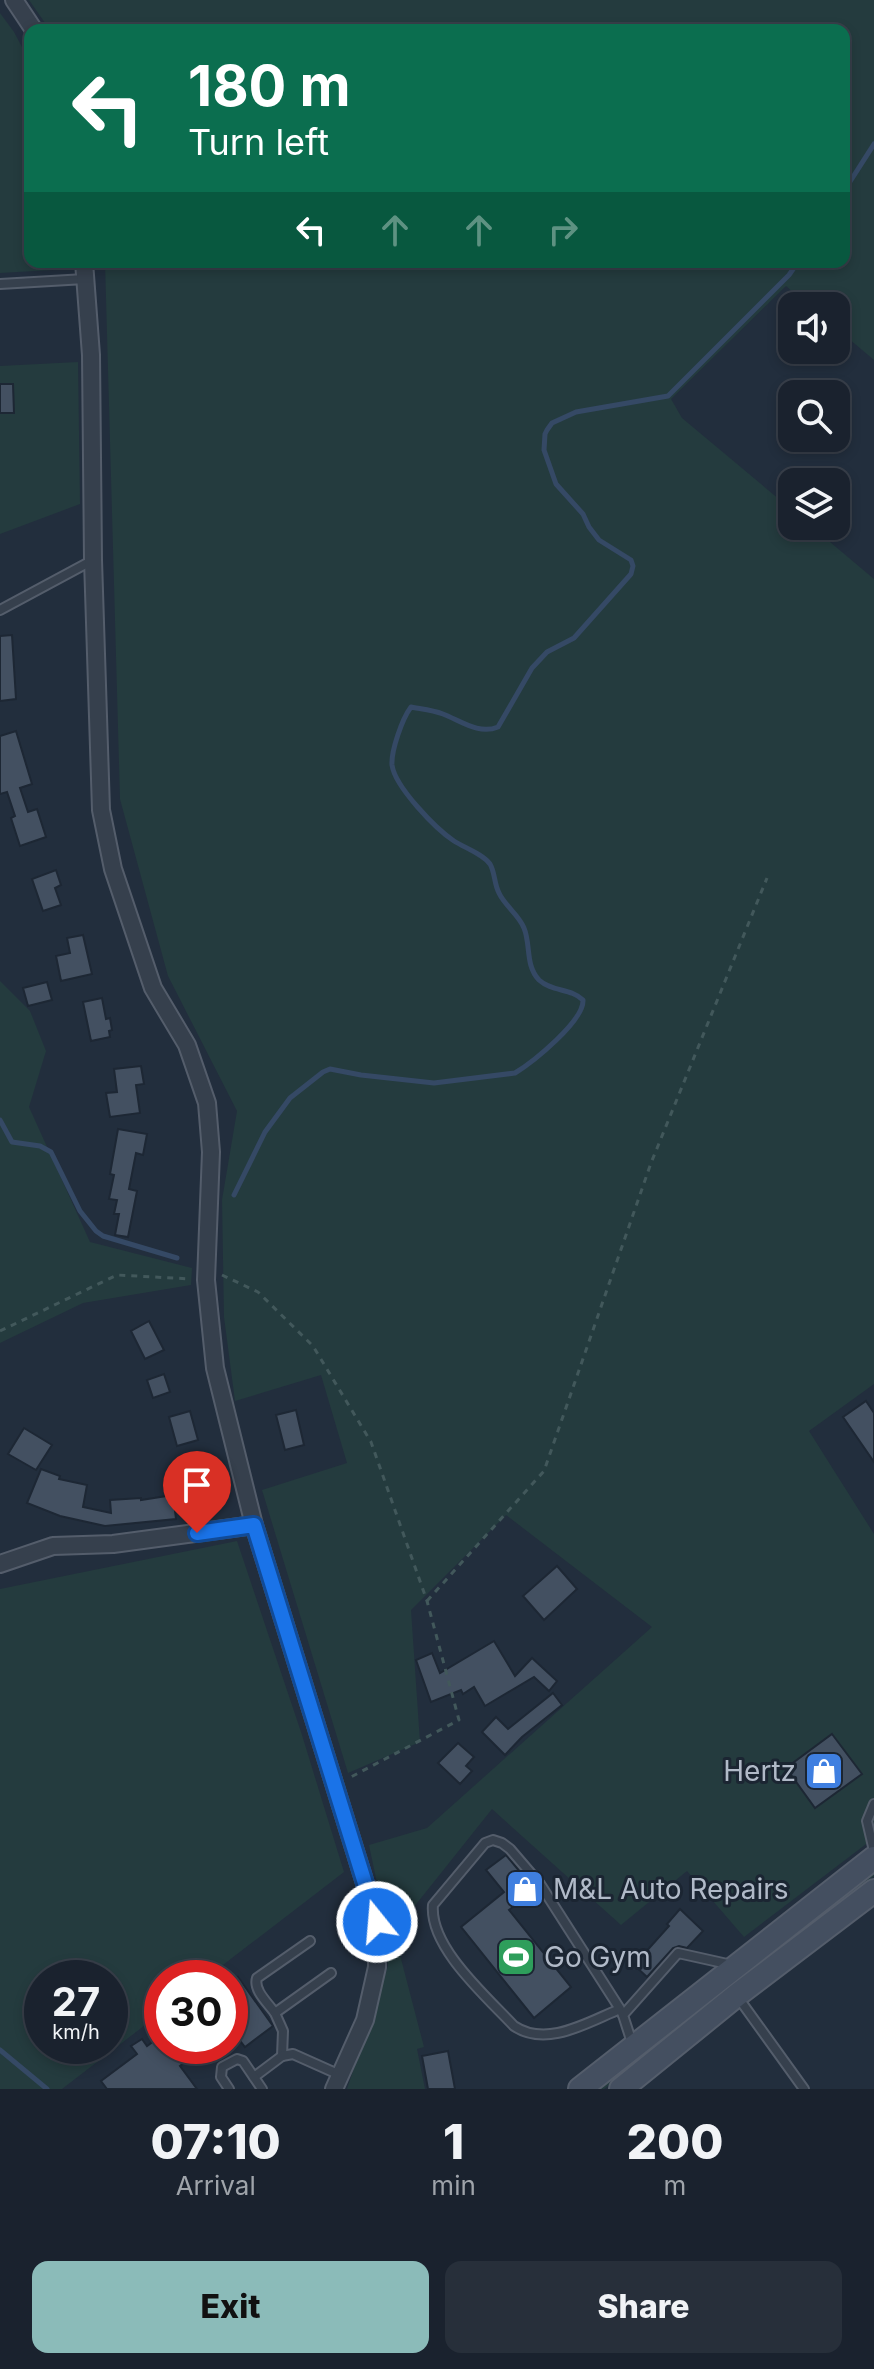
<!DOCTYPE html>
<style>
:root{--surface:#1a222e;--page:#272f3a;--text:#f1f3f6;--muted:#9fa4aa;--line:#383f4a;--accent:#8bbbb9}
body{margin:0;font-family:Inter,sans-serif;background:var(--page);color:var(--text);height:100vh;display:flex;flex-direction:column;font-size:30px;white-space:nowrap}
*{box-sizing:border-box;margin:0}
p{font-size:26px;color:var(--muted)}
.icon{flex:none;width:44px;height:44px;fill:none;stroke:currentColor;stroke-width:2;stroke-linecap:round;stroke-linejoin:round}
.map{position:relative;height:2089px;overflow:hidden}
.panel{display:flex;flex-direction:column;background:var(--surface);flex:1}
.panel>*{flex:none}
.guide{position:absolute;left:24px;top:24px;width:826px;height:244px;border-radius:16px;box-shadow:0 4px 12px #0003,0 0 0 2px var(--line);background:#0b6e4f;color:#fff;overflow:hidden}
.tools{position:absolute;left:778px;top:292px;display:grid;gap:16px}
.tools a{display:grid;place-items:center;width:72px;height:72px;border-radius:16px;background:var(--surface);box-shadow:0 4px 12px #0003,0 0 0 2px var(--line);font-size:40px}
.speed{position:absolute;left:24px;top:1960px;display:flex;gap:16px;font-size:40px;font-weight:700;text-align:center}
.speed>*{display:grid;place-content:center;width:104px;height:104px;border-radius:50%;background:var(--surface);box-shadow:0 4px 12px #0003,0 0 0 2px var(--line);line-height:1}
.speed small{font-size:20px;font-weight:400}
.speed .limit{border:12px solid #d22;background:#fff;color:#111}
.pin{position:absolute;display:grid;place-items:center;width:68px;height:68px;color:#fff;margin:-82px -34px;border-radius:50% 50% 50% 0;rotate:-45deg;box-shadow:0 0 8px #0007}
.pin .icon{rotate:45deg}
.me{position:absolute;width:88px;margin:-44px;rotate:343deg;stroke-linejoin:round;filter:drop-shadow(0 0 6px #0008)}
.turn{display:flex;align-items:center;gap:28px;height:168px;padding:0 32px;font-size:36px}
.turn .icon{width:104px;height:104px;stroke-width:2.5}
.turn b{display:block;font-size:56px;line-height:68px}
.lanes{display:flex;align-items:center;height:76px;padding:0 32px;background:#0003;justify-content:center;gap:40px;direction:ltr}
.lanes .off{opacity:.35}
.eta{display:flex;justify-content:space-evenly;align-items:center;height:136px;text-align:center}
.eta b{font-size:48px;font-weight:800;line-height:56px}
.button{display:flex;gap:16px;margin-top:auto;padding:16px 32px}
.button a{flex:1;height:92px;border-radius:16px;background:var(--accent);color:#111;font-size:32px;font-weight:800;line-height:92px;text-align:center}
.button a+a{background:var(--page);color:var(--text)}
.map>svg:first-child{display:block}
</style>
<div class="map">
<svg width="874" height="2089" viewBox="0 0 874 2089">
<rect width="100%" height="100%" fill="#222e3d"/>
<g fill="#243b3e" fill-rule="evenodd">
<path d="M 29,0 L 874,0 L 874,360 L 836,328 L 836,306 L 809,306 L 786,286 L 671,399 L 682,418 L 792,510 L 792,526 L 811,526 L 874,579 L 874,1384 L 809,1431 L 874,1534 L 874,1838 L 744,1937 L 687,1871 L 621,1925 L 492,1809 L 394,1932 L 424,2047 L 417,2049 L 425,2089 L 347,2089 L 388,1966 L 386,1926 L 369,1845 L 427,1828 L 652,1627 L 506,1515 L 411,1610 L 420,1742 L 348,1773 L 262,1490 L 347,1463 L 321,1375 L 235,1401 L 224,1317 L 222,1200 L 237,1111 L 168,976 L 120,799 L 105,262 L 844,262 L 844,30 L 50,30 Z"/>
<path d="M 0,13 L 14,32 L 30,62 L 30,262 L 69,262 L 70,269 L 0,273 Z"/>
<path d="M 78,362 L 80,504 L 0,534 L 0,366 Z"/>
<path d="M 0,981 L 30,1011 L 46,1051 L 29,1107 L 90,1242 L 192,1268 L 191,1285 L 83,1303 L 0,1343 Z"/>
<path d="M 237,1541 L 302,1735 L 344,1872 L 206,1978 L 162,1978 L 162,2012 L 62,2089 L 0,2089 L 0,1589 ZM 42,1978 L 110,1978 L 110,2046 L 42,2046 Z"/>
<path d="M 874,1870 L 874,1876 L 604,2089 L 595,2089 Z"/>
</g>
<g fill="none" stroke-linecap="round" stroke-linejoin="round">
<g stroke="#354965" stroke-width="5">
<path d="M 844,191 L 874,144"/>
<path d="M 0,1120 L 12,1142 L 40,1146 L 51,1152 L 80,1211 L 96,1231 L 103,1236 L 177,1258"/>
<path d="M 234,1195 L 265,1132 L 290,1098 L 323,1072 L 330,1069 L 361,1075 L 434,1083 L 515,1073 C 533,1062 584,1021 583,1000 C 571,988 552,992 539,980 C 525,965 531,945 524,928 C 519,915 505,906 499,893 C 494,884 495,872 490,864 C 483,854 465,848 454,841 C 436,829 395,787 392,765 C 391,751 402,719 411,707 C 421,709 432,710 443,714 C 461,721 479,735 498,727 L 532,668 L 547,652 L 574,638 L 631,574 L 633,566 L 631,560 L 599,540 L 589,527 L 583,514 L 556,484 L 544,450 L 545,434 L 547,430 L 552,423 L 576,412 L 668,396 L 789,275 L 798,262"/>
<path d="M 0,2050 L 47,2089"/>
</g>
</g>
<g fill="#435061" stroke="#1d2734" stroke-width="2">
<path d="M 0,384 L 13,384 L 14,413 L 0,413 Z"/>
<path d="M 12,635 L 16,699 L 0,701 L 0,636 Z"/>
<path d="M 16,731 L 32,784 L 20,788 L 28,812 L 37,809 L 46,837 L 20,846 L 11,818 L 15,816 L 7,792 L 0,794 L 0,736 Z"/>
<path d="M 56,870 L 61,885 L 55,888 L 61,905 L 43,911 L 32,879 Z"/>
<path d="M 83,935 L 92,974 L 61,981 L 56,956 L 70,953 L 67,938 Z"/>
<path d="M 47,982 L 52,1000 L 28,1006 L 23,988 Z"/>
<path d="M 102,998 L 106,1019 L 110,1018 L 112,1030 L 109,1031 L 110,1037 L 91,1041 L 83,1002 Z"/>
<path d="M 141,1066 L 144,1084 L 136,1085 L 140,1113 L 110,1117 L 106,1093 L 117,1092 L 114,1069 Z"/>
<path d="M 118,1129 L 147,1134 L 143,1155 L 136,1153 L 129,1189 L 137,1191 L 128,1237 L 115,1235 L 119,1214 L 114,1214 L 117,1200 L 109,1199 L 114,1175 L 110,1174 Z"/>
<path d="M 149,1321 L 164,1350 L 145,1359 L 131,1331 Z"/>
<path d="M 164,1374 L 170,1392 L 153,1398 L 147,1380 Z"/>
<path d="M 866,1401 L 874,1413 L 874,1462 L 843,1417 Z"/>
<path d="M 296,1410 L 304,1445 L 285,1450 L 276,1415 Z"/>
<path d="M 190,1411 L 198,1440 L 177,1446 L 169,1417 Z"/>
<path d="M 24,1428 L 52,1445 L 36,1470 L 8,1454 Z"/>
<path d="M 222,1467 L 225,1495 L 204,1497 L 202,1469 Z"/>
<path d="M 41,1469 L 60,1476 L 59,1479 L 87,1485 L 83,1507 L 111,1513 L 110,1500 L 141,1498 L 141,1500 L 173,1495 L 176,1519 L 105,1526 L 60,1516 L 27,1503 Z"/>
<path d="M 557,1566 L 577,1589 L 544,1620 L 523,1596 Z"/>
<path d="M 494,1641 L 515,1676 L 532,1658 L 557,1681 L 549,1691 L 534,1677 L 485,1706 L 474,1687 L 463,1694 L 461,1690 L 431,1702 L 416,1660 L 432,1653 L 440,1673 Z"/>
<path d="M 553,1693 L 562,1705 L 522,1737 L 505,1755 L 482,1732 L 496,1717 L 508,1729 Z"/>
<path d="M 832,1734 L 862,1774 L 815,1808 L 786,1768 Z"/>
<path d="M 458,1743 L 474,1757 L 466,1766 L 472,1771 L 460,1784 L 438,1763 Z"/>
<path d="M 506,1855 L 535,1890 L 509,1910 L 571,1987 L 534,2018 L 461,1927 L 504,1892 L 486,1870 Z"/>
<path d="M 680,1909 L 703,1931 L 687,1948 L 679,1946 L 673,1948 L 647,1977 L 634,1965 L 669,1926 L 667,1924 Z"/>
<path d="M 238,1977 L 273,2026 L 245,2047 L 230,2028 L 230,1983 Z"/>
<path d="M 162,2035 L 162,2046 L 207,2046 L 180,2066 L 197,2089 L 107,2089 L 101,2081 L 137,2054 L 131,2046 L 142,2039 L 147,2046 Z"/>
<path d="M 448,2051 L 455,2089 L 428,2089 L 422,2056 Z"/>
</g>
<g fill="none" stroke-linecap="round" stroke-linejoin="round">
<g stroke="#545d6b" stroke-width="12">
<g id="service">
<path d="M 0,284 L 85,279"/>
<path d="M 0,610 L 93,560"/>
<path d="M 874,1804 L 867,1821 L 874,1851"/>
<path d="M 737,1996 L 804,2089"/>
<path d="M 620,2009 C 588,2022 547,2048 514,2026 C 487,1997 429,1947 433,1905 L 485,1843 L 493,1840 L 502,1843 L 510,1849 L 540,1884 L 620,2009 L 623,2015"/>
<path d="M 275,2013 C 268,2003 253,1990 257,1978 L 310,1941"/>
<path d="M 633,2046 L 623,2015 L 678,1953 L 732,1965"/>
<path d="M 282,2056 L 283,2031 L 275,2013 L 331,1973"/>
<path d="M 254,2077 L 282,2056 L 293,2054 L 340,2075"/>
<path d="M 229,2089 L 221,2077 L 222,2067 L 237,2059 L 243,2061 L 262,2089"/>
</g>
</g>
<g stroke="#545d6b" stroke-width="20">
<g id="minor">
<path d="M 14,0 L 34,30"/>
<path d="M 84,262 L 91,355 L 93,560 L 101,810 L 113,869 L 153,988 L 187,1045 L 207,1103 L 211,1152 L 206,1280 L 215,1368 L 254,1525 L 377,1922 L 377,1967 L 365,2020 L 334,2089"/>
<path d="M 0,1564 L 53,1546 L 113,1544 L 254,1525"/>
</g>
</g>
<g stroke="#545d6b" stroke-width="26">
<g id="secondary">
<path d="M 580,2089 L 874,1858"/>
<path d="M 621,2089 L 737,1995 L 874,1891"/>
</g>
</g>
<g stroke="#42585b" stroke-width="3" stroke-dasharray="6 6" stroke-linecap="butt">
<path d="M 222,1275 L 258,1292 L 313,1346 L 371,1442 L 427,1601 L 459,1720 L 349,1778"/>
<path d="M 0,1331 L 117,1275 L 191,1279"/>
<path d="M 427,1601 L 544,1471 L 651,1163 L 767,878"/>
</g>
<use href="#service" stroke="#36404d" stroke-width="8"/>
<use href="#minor" stroke="#36404d" stroke-width="16"/>
<use href="#secondary" stroke="#444f60" stroke-width="22"/>
</g>
<g fill="none" stroke-linecap="round" stroke-linejoin="round">
<g stroke="#114b97" stroke-width="20">
<path id="route" d="M 197,1533 L 254,1525 L 377,1922"/>
</g>
<use href="#route" stroke="#1a73e8" stroke-width="14"/>
</g>
<defs>
<g id="shop-square" transform="scale(2)"><rect x="-9" y="-9" width="18" height="18" rx="4" fill="#3f7fe0" stroke="#1b2532"/><path d="M-5-2.5h2.3a2.7 3.5 0 0 1 5.4 0H5L5.5 6h-11ZM-1.5-2.5h3a1.5 2.3 0 0 0-3 0Z" fill="#fff"/></g>
<g id="stadium-square" transform="scale(2)"><rect x="-9" y="-9" width="18" height="18" rx="4" fill="#2e9e5b" stroke="#1b2532"/><path d="M0-5a6.5 5 0 1 0 0 10a6.5 5 0 1 0 0-10ZM-3.5-1.8h7v3.6h-7Z" fill="#fff"/></g>
</defs>
<g fill-rule="evenodd">
<use href="#shop-square" x="824" y="1771"/>
<use href="#shop-square" x="525" y="1889"/>
<use href="#stadium-square" x="516" y="1957"/>
</g>
<g text-anchor="middle" dominant-baseline="central" stroke-width="6" stroke-linejoin="round" paint-order="stroke">
<g font-size="28" fill="#b1bac8" stroke="#1b2532" text-anchor="start">
<text x="796" y="1771" text-anchor="end">Hertz</text>
<text x="553" y="1889">M&amp;L Auto Repairs</text>
<text x="544" y="1957">Go Gym</text>
</g>
</g>
</svg>
<div class="tools">
<a><svg class="icon" aria-label="sound" viewBox="0 0 24 24"><path d="M4 9h4l5-4v14l-5-4H4zM17 9q2 3 0 6"/></svg></a>
<a><svg class="icon" aria-label="search" viewBox="0 0 24 24"><circle cx="10" cy="10" r="6"/><path d="M15 15l6 6"/></svg></a>
<a><svg class="icon" aria-label="layers" viewBox="0 0 24 24"><path d="M12 4l9 5-9 5-9-5zM3 14l9 5 9-5"/></svg></a>
</div>
<div class="speed"><div>27<small>km/h</small></div><div class="limit">30</div></div>
<div class="pin" style="left:197px;top:1533px;background:#d93025"><svg class="icon" aria-label="arrive" viewBox="0 0 24 24"><path d="M6 21V4h12l-3 4 3 4H6"/></svg></div>
<svg class="me" style="left:377px;top:1922px" viewBox="-20 -20 40 40"><circle r="17" fill="#1a73e8" stroke="#fff" stroke-width="3"/><path d="M0-11L8 9 0 5-8 9z" fill="#fff"/></svg>
<div class="guide">
<div class="turn"><svg class="icon" aria-label="left" viewBox="0 0 24 24"><path d="M17 20v-9H6M10 6l-5 5 5 5"/></svg><div><b>180 m</b>Turn left</div></div>
<div class="lanes"><svg class="icon" aria-label="left" viewBox="0 0 24 24"><path d="M17 20v-9H6M10 6l-5 5 5 5"/></svg><svg class="icon off" aria-label="ahead" viewBox="0 0 24 24"><path d="M12 20V5M6 11l6-6 6 6"/></svg><svg class="icon off" aria-label="ahead" viewBox="0 0 24 24"><path d="M12 20V5M6 11l6-6 6 6"/></svg><svg class="icon off" aria-label="right" viewBox="0 0 24 24"><path d="M7 20v-9h11M14 6l5 5-5 5"/></svg></div>
</div>
</div>
<section class="panel">
<div class="eta">
<div><b>07:10</b><p>Arrival</p></div>
<div><b>1</b><p>min</p></div>
<div><b>200</b><p>m</p></div>
</div>
<div class="button"><a>Exit</a><a>Share</a></div>
</section>
